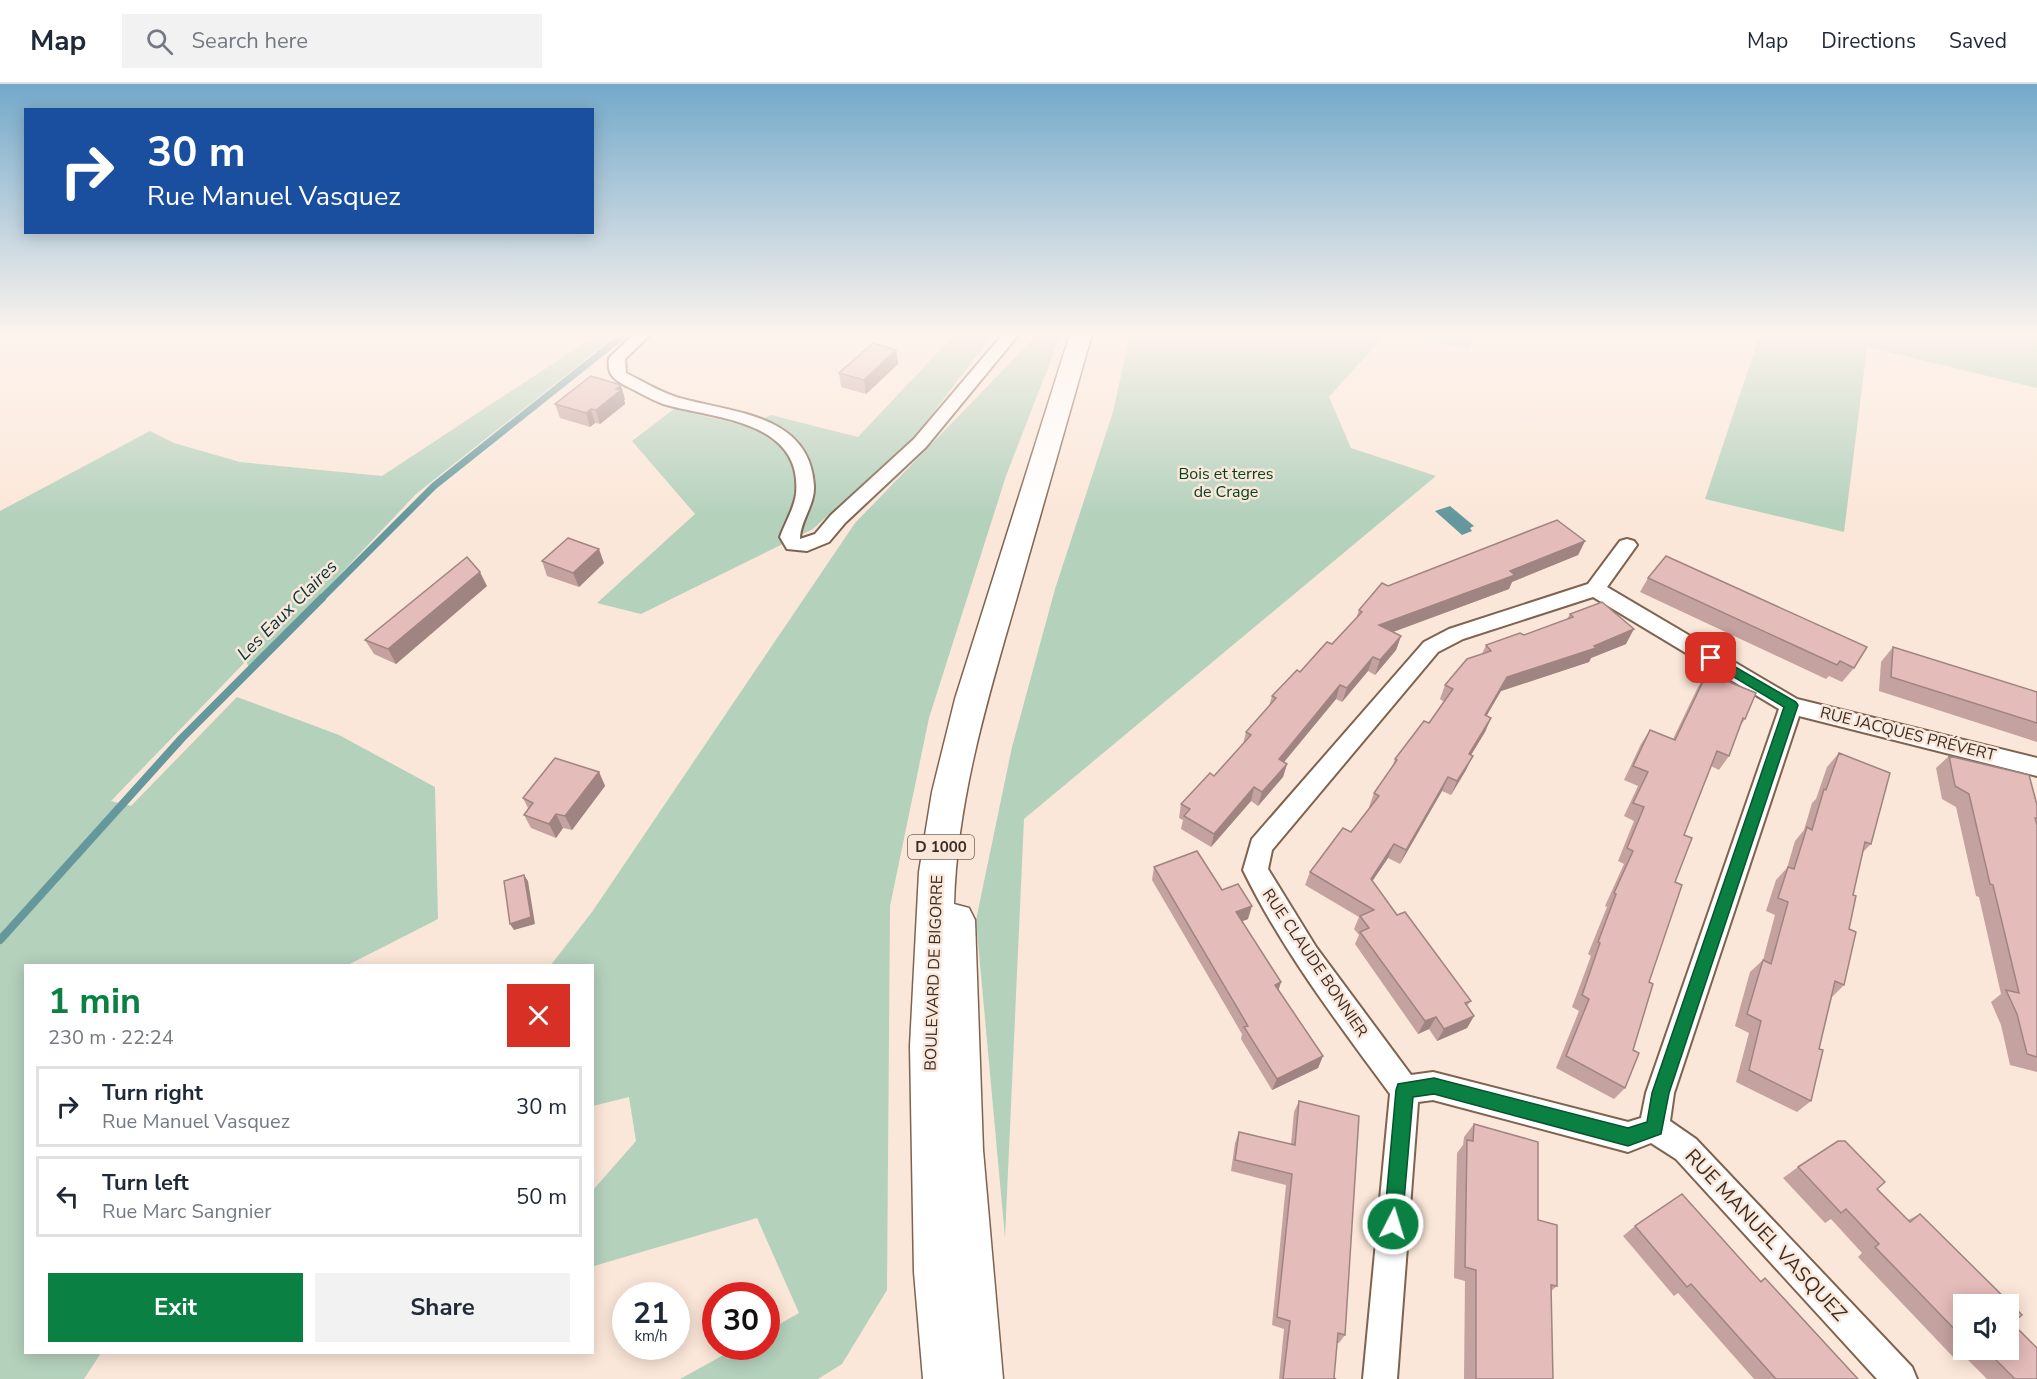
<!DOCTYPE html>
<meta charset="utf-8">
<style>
:root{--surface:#fff;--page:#f2f2f3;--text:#1f2937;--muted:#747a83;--line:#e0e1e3;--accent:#0b8043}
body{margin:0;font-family:"Nunito Sans",sans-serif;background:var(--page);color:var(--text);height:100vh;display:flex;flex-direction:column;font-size:22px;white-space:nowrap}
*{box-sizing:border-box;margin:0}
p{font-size:20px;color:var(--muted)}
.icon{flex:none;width:33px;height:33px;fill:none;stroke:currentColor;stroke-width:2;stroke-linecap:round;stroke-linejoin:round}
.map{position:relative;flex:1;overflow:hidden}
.sheet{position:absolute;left:24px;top:880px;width:570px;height:390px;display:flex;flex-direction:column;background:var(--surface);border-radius:0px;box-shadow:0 3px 15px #0003}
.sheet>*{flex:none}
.hud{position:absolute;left:24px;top:24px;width:570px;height:126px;border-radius:0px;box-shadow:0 3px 15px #0003;background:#1a4fa0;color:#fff;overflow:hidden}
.fabs{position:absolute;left:1953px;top:1210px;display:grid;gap:12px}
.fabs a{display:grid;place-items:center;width:66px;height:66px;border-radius:0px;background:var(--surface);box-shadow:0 3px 15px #0003;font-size:30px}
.speed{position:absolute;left:612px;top:1198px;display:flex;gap:12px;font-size:30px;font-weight:700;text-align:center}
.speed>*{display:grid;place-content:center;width:78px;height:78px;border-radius:50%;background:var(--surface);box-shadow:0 3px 15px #0003;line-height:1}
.speed small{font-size:15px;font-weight:400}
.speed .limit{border:9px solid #d22;background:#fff;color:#111}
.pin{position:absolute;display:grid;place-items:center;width:51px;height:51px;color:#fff;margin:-26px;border-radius:12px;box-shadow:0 3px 9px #0006}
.me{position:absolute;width:66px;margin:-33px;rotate:5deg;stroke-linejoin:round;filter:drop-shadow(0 0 4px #0008)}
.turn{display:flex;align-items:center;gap:21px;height:126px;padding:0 24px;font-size:27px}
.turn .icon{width:78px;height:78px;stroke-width:2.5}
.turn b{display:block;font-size:42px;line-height:51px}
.round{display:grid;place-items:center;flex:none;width:63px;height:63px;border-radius:0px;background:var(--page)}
.overview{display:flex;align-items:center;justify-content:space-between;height:102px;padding:0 24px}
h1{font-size:36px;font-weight:700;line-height:45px;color:var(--accent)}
.action{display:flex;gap:12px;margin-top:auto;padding:12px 24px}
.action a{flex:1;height:69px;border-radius:0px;background:var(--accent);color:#fff;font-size:24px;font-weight:700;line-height:69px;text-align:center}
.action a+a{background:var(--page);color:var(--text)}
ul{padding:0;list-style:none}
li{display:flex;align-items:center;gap:18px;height:81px;margin:0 12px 9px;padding:0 12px;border:3px solid var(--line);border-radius:0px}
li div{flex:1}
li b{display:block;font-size:22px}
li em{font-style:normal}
header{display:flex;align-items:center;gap:36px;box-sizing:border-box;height:84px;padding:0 30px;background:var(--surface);border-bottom:2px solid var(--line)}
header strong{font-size:28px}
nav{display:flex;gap:33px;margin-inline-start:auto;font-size:21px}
.search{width:420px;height:54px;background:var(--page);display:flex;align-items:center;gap:15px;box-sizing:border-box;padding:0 21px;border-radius:0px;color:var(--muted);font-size:22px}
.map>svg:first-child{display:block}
</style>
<header>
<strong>Map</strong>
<div class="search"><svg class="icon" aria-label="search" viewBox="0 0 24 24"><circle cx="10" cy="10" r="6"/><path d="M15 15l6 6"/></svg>Search here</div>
<nav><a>Map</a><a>Directions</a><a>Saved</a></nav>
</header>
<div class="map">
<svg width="2037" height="1295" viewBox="0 0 2037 1295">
<rect width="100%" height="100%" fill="#fbe7d9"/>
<g fill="#b4d1bc">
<path d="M 598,250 L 618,250 L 416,410 L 250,586 L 246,577 L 111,717 L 131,722 L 237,613 L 339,651 L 435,703 L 438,835 L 346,882 L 26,882 L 26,1269 L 101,1269 L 84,1295 L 0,1295 L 0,427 L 150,347 L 174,359 L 240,378 L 382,392 Z"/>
<path d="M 955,250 L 993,250 L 917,350 L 813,445 L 641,530 L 597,519 L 695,430 L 632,357 L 674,325 L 747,342 L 771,331 L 858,353 Z"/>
<path d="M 1038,250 L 1061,250 L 1006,392 L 929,634 L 890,822 L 887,1206 L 842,1280 L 818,1295 L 680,1295 L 738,1263 L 766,1263 L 767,1247 L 799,1229 L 757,1134 L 594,1182 L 593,1106 L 636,1057 L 629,1013 L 593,1022 L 592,882 L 550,882 L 592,828 L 855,439 Z"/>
<path d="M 1130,250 L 1386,250 L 1329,313 L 1351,364 L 1436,392 L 1024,735 L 1005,1154 L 976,836 L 1012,663 L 1055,505 L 1113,328 Z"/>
<path d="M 1394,250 L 1479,250 L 1468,265 Z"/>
<path d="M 1760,250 L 2037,250 L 2037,304 L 1867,263 L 1844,448 L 1705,415 Z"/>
</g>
<path fill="#64989c" d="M 1450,422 L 1474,442 L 1470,444 L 1472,447 L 1462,451 L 1435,427 Z"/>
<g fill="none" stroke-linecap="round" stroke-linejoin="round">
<path stroke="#64989c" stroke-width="7" d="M 321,515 L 434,402 L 625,250"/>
<path stroke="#64989c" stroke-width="8" d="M 0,856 L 182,654 L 322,514"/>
<g stroke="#7f634f" stroke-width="4">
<g id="street">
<path d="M 634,250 L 651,250 L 625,275 L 626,289 C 642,297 658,307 676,313 C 729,329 810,328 814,402 C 815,421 800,437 800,455 L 815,450 L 831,431 L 914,355 L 1003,250 L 1019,250 L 926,363 L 845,439 L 829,458 L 807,467 L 787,465 L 780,453 C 785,439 794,425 796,410 C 803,335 713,335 663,320 C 650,315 639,308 626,302 C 613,295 607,290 609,274 Z"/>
<path d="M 1627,455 L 1634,457 L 1637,461 L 1607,503 L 1797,615 L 2037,674 L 2037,692 L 1799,632 L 1674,1009 L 1670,1037 L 1696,1055 L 1912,1283 L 1917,1295 L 1877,1295 L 1676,1075 L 1651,1059 L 1628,1068 L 1433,1016 L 1418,1018 L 1397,1295 L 1363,1295 L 1390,1010 C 1337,938 1282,866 1243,786 L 1252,755 L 1424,558 L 1449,545 L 1588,500 L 1620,457 ZM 1593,513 L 1779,625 L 1646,1009 L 1641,1034 L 1628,1038 L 1433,988 L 1411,991 L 1316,863 L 1268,785 L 1272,766 L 1438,568 L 1463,555 Z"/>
</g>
</g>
<g stroke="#7f634f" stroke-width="3">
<path id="primary" d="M 1070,250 L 1092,250 C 1067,338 1042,425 1017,513 C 988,613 957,715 954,820 L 969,824 L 975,836 L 983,1066 L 1003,1295 L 923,1295 L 914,1188 L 910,962 L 919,788 L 932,708 L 955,615 Z"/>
</g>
<use href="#street" fill="#fff" fill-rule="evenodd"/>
<use href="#primary" fill="#fff" fill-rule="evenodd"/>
</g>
<g fill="#c4a29f" fill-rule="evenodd">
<path d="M 896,266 L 898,280 L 866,310 L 841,303 L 839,289 Z"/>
<path d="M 625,315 L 624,316 L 625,320 L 600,340 L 595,339 L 590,343 L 560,334 L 555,320 Z"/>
<path d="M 1585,457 L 1578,471 L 1512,498 L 1509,505 L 1393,548 L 1401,552 L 1396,566 L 1375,591 L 1368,587 L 1342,618 L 1336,615 L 1284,678 L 1287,680 L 1283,693 L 1258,722 L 1251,717 L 1211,763 L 1181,745 L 1183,736 L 1179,734 L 1181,720 L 1214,692 L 1243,660 L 1246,648 L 1269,622 L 1272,612 L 1332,560 L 1356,535 L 1359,526 L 1388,502 Z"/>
<path d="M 542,477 L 604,479 L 579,503 L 547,492 Z"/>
<path d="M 1648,494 L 1854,584 L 1842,598 L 1829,592 L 1826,595 L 1640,508 Z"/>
<path d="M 487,502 L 396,580 L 374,570 L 365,556 Z"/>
<path d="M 1570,530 L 1626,560 L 1591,574 L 1589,578 L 1501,607 L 1486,632 L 1491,634 L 1485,648 L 1471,671 L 1466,686 L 1451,711 L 1442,707 L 1400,780 L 1388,774 L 1372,797 L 1397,831 L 1471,917 L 1467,922 L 1474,932 L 1467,944 L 1437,957 L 1429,945 L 1418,950 L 1355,860 L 1359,851 L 1354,845 L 1359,833 L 1305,801 L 1310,788 L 1351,748 L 1370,723 L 1369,723 L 1374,709 L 1392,684 L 1395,675 L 1429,639 L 1444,618 L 1440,615 L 1445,601 L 1482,570 L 1486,561 L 1524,551 L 1567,535 Z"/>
<path d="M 1893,563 L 2037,608 L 2037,658 L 1879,607 L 1881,578 Z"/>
<path d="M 1707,589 L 1745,635 L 1741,641 L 1729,672 L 1719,686 L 1711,682 L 1684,751 L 1675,798 L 1649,898 L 1625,1004 L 1614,1015 L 1556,984 L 1579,927 L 1572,923 L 1591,872 L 1588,870 L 1607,823 L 1605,822 L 1624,780 L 1618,777 L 1634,737 L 1624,732 L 1638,702 L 1624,696 L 1641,660 L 1650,646 L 1673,655 L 1698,603 Z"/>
<path d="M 1839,669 L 1871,760 L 1863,768 L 1853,811 L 1849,845 L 1844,901 L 1832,913 L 1819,965 L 1811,1017 L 1797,1028 L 1736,998 L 1749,949 L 1735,942 L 1750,888 L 1763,876 L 1775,831 L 1766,827 L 1776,796 L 1787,784 L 1795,757 L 1804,746 L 1812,719 L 1816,715 L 1827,683 Z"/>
<path d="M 1949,672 L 2037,721 L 2037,988 L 2010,981 L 2001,941 L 1991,918 L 2001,910 L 1979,813 L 1976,812 L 1956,723 L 1942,715 L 1936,684 Z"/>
<path d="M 599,688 L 605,702 L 572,746 L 563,744 L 556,754 L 531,744 L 524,731 L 528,724 L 523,714 Z"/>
<path d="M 1154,783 L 1222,806 L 1248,835 L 1242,837 L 1281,898 L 1278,906 L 1323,972 L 1318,984 L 1272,1006 L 1241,955 L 1242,950 L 1152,796 Z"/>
<path d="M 1299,1017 L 1345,1251 L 1339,1259 L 1337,1259 L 1334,1294 L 1336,1295 L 1279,1295 L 1284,1245 L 1272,1241 L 1286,1101 L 1231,1087 L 1235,1059 L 1239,1048 L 1291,1060 L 1294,1028 Z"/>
<path d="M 1474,1040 L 1538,1136 L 1557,1202 L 1551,1207 L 1553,1295 L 1464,1295 L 1465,1197 L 1454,1194 L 1457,1069 L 1463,1061 L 1464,1053 Z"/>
<path d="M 1798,1083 L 1877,1105 L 1908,1136 L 1920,1130 L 2012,1239 L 2037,1295 L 1987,1295 L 1964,1272 L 1955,1275 L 1858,1173 L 1862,1169 L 1831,1135 L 1825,1139 L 1783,1094 ZM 1964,1221 L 2008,1266 L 1964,1266 Z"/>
<path d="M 1635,1142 L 1760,1197 L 1765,1194 L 1858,1295 L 1754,1295 L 1678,1209 L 1674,1212 L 1623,1152 Z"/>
</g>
<g fill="#a08482">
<path d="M 896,266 L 898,280 L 866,310 L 864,296 Z"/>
<path d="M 621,301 L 625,315 L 624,316 L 625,320 L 600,340 L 596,326 L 616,305 Z"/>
<path d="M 591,325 L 595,339 L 590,343 L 586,329 Z"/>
<path d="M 1585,457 L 1578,471 L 1512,498 L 1509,505 L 1374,555 L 1379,541 L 1510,487 Z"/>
<path d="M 599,465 L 604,479 L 579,503 L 573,489 Z"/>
<path d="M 480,488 L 487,502 L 396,580 L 388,565 Z"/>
<path d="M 1634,545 L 1626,560 L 1591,574 L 1589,578 L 1501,607 L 1479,645 L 1485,631 L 1507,593 Z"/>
<path d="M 1401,552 L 1396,566 L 1375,591 L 1380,576 Z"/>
<path d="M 1373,573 L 1368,587 L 1342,618 L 1347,604 Z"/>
<path d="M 1340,601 L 1336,615 L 1275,689 L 1279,675 Z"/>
<path d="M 1491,634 L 1485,648 L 1463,684 L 1469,670 Z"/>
<path d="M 1473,672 L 1466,686 L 1451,711 L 1457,697 Z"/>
<path d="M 1287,680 L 1283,693 L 1258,722 L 1262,708 Z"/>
<path d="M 599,688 L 605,702 L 572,746 L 565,732 Z"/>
<path d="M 1448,693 L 1442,707 L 1400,780 L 1406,766 Z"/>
<path d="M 1254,703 L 1251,717 L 1211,763 L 1214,750 Z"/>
<path d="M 556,730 L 563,744 L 556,754 L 549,740 Z"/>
<path d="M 1394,760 L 1388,774 L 1365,808 L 1371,795 Z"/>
<path d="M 524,791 L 528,797 L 535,840 L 514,846 L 510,840 Z"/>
<path d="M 1252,822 L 1248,835 L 1233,841 L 1236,828 Z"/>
<path d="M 1281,898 L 1277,911 L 1275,901 Z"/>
<path d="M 1474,932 L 1467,944 L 1437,957 L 1444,945 Z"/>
<path d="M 1436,933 L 1429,945 L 1418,950 L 1425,937 Z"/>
<path d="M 1323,972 L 1318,984 L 1272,1006 L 1277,995 Z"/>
</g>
<g fill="#e4bcb9" stroke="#a08482" stroke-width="1.5">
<path d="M 873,259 L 896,266 L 864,296 L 839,289 Z"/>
<path d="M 591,292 L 621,301 L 616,305 L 621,306 L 596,326 L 591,325 L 586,329 L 555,320 Z"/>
<path d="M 1557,436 L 1585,457 L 1510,487 L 1515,491 L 1379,541 L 1401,552 L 1380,576 L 1373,573 L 1347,604 L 1340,601 L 1279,675 L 1287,680 L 1262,708 L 1254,703 L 1214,750 L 1184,732 L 1190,725 L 1181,720 L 1210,689 L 1214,692 L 1251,651 L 1246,648 L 1276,614 L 1272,612 L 1297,586 L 1300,588 L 1327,558 L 1332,560 L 1362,528 L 1359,526 L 1382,499 L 1388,502 Z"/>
<path d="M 568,454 L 599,465 L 573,489 L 542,477 Z"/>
<path d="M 1666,472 L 1867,563 L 1854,584 L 1840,577 L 1837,581 L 1648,494 Z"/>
<path d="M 467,473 L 480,488 L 388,565 L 365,556 Z"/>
<path d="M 1602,518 L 1634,545 L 1594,562 L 1596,564 L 1507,593 L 1485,631 L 1491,634 L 1469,670 L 1473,672 L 1457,697 L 1448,693 L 1406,766 L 1394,760 L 1371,795 L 1397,831 L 1405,828 L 1471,917 L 1465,919 L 1474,932 L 1444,945 L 1436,933 L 1425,937 L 1360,848 L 1369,844 L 1360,832 L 1374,826 L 1310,788 L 1343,744 L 1351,748 L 1379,712 L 1374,709 L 1397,676 L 1395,675 L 1424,637 L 1429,639 L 1453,605 L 1445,601 L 1467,575 L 1491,567 L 1486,561 L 1520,549 L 1524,551 L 1573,533 L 1570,530 Z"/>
<path d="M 1893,563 L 2037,608 L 2037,639 L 1891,593 Z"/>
<path d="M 1707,589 L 1756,609 L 1745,635 L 1743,634 L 1729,672 L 1717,667 L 1684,751 L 1692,754 L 1675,798 L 1682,801 L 1649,898 L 1653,900 L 1633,966 L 1639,969 L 1625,1004 L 1566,972 L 1589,915 L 1582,911 L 1600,859 L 1598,858 L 1616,810 L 1614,809 L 1633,767 L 1627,764 L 1644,723 L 1633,719 L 1648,688 L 1633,682 L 1650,646 L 1675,656 Z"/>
<path d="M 1839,669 L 1890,689 L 1871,760 L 1865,758 L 1853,811 L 1856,812 L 1849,845 L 1856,848 L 1844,901 L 1835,897 L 1819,965 L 1823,966 L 1811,1017 L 1749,986 L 1761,937 L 1747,930 L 1763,876 L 1771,880 L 1788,818 L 1778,814 L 1788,783 L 1794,785 L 1807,743 L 1812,746 L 1824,705 L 1826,706 Z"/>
<path d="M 1949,672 L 2029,691 L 2037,721 L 2037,734 L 2035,734 L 2037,741 L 2037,973 L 2027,970 L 2017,930 L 2006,906 L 2019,909 L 1993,801 L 1990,800 L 1969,710 L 1955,702 Z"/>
<path d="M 555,674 L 599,688 L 565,732 L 556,730 L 549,740 L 524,731 L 533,719 L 523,714 Z"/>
<path d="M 1197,767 L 1222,806 L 1238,800 L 1252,822 L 1236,828 L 1281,898 L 1275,901 L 1323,972 L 1277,995 L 1244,943 L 1248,942 L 1154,783 Z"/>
<path d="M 524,791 L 531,833 L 510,840 L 504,797 Z"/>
<path d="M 1299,1017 L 1359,1032 L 1345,1251 L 1338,1249 L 1334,1294 L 1336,1295 L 1283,1295 L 1290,1237 L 1277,1233 L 1292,1090 L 1235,1076 L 1239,1048 L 1295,1061 Z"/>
<path d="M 1474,1040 L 1538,1058 L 1538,1136 L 1557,1141 L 1557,1202 L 1551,1201 L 1553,1295 L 1476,1295 L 1476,1186 L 1465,1183 L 1467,1056 L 1473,1057 Z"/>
<path d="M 1838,1057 L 1845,1057 L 1885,1098 L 1877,1105 L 1910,1138 L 1920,1130 L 2022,1231 L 2012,1239 L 2037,1264 L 2037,1295 L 2015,1295 L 1986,1266 L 2008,1266 L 2008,1221 L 1964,1221 L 1964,1255 L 1875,1163 L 1879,1160 L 1846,1125 L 1841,1129 L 1798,1083 Z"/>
<path d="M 1682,1110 L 1761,1198 L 1765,1194 L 1858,1295 L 1776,1295 L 1691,1200 L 1687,1203 L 1635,1142 Z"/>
</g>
<linearGradient id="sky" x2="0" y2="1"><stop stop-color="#73a9ca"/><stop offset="0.58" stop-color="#fdf4ee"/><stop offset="1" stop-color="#fdf4ee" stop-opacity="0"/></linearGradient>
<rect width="2037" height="431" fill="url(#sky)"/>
<path fill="#0b8043" stroke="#07532c" stroke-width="1.5" d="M 1711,569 L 1796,618 L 1798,621 L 1669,1009 L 1661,1050 L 1628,1062 L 1434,1010 L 1413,1013 L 1402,1140 L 1400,1146 L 1393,1149 L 1386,1146 L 1384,1140 L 1396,1006 L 1398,1000 L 1434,994 L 1628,1044 L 1647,1038 L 1652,1009 L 1784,623 L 1707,577 L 1705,574 Z"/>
<g text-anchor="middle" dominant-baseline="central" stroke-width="5" stroke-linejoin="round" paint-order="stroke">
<rect fill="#fbe7d9" stroke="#73655a" stroke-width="1.5" x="908" y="751" width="66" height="24" rx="4.5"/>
<g font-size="15" font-weight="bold" fill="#392d24">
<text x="941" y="763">D 1000</text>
</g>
<g font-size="16" fill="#004321" stroke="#fbe7d9">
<text x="1226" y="390">Bois et terres<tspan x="1226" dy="18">de Crage</tspan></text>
</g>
<g font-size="16" fill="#392d24" stroke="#fbe7d9">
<text transform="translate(1908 650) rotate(14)">RUE JACQUES PRÉVERT</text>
<text transform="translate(1315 879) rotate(56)">RUE CLAUDE BONNIER</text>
<text transform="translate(934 889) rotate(-88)">BOULEVARD DE BIGORRE</text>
</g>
<g font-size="18" font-style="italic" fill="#003539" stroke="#fbe7d9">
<text transform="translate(287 526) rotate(-45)">Les Eaux Claires</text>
</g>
<g font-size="20" fill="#392d24" stroke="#fbe7d9">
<text transform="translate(1766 1151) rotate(47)">RUE MANUEL VASQUEZ</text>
</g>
</g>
</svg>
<div class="fabs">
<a><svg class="icon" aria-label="sound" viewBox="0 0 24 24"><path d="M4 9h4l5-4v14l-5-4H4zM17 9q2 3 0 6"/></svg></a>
</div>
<div class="speed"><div>21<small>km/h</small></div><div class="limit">30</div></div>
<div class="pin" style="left:1711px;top:574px;background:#d93025"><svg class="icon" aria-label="arrive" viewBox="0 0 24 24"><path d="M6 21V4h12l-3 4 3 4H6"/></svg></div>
<svg class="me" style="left:1393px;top:1140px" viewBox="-20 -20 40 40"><circle r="17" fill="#0b8043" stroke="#fff" stroke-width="3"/><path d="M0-11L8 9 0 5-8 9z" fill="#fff"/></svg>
<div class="hud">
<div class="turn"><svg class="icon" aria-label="right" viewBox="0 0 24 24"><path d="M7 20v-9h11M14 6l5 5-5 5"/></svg><div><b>30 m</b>Rue Manuel Vasquez</div></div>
</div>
<section class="sheet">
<div class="overview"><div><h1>1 min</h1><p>230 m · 22:24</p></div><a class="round" style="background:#d93025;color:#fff"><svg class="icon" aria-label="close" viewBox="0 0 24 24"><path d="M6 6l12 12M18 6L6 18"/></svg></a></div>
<ul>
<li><svg class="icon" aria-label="right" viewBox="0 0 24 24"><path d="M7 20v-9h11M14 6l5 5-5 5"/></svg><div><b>Turn right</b><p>Rue Manuel Vasquez</p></div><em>30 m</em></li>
<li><svg class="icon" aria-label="left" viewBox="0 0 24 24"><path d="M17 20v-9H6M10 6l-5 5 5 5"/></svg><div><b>Turn left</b><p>Rue Marc Sangnier</p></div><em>50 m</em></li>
</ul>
<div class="action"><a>Exit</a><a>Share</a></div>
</section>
</div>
